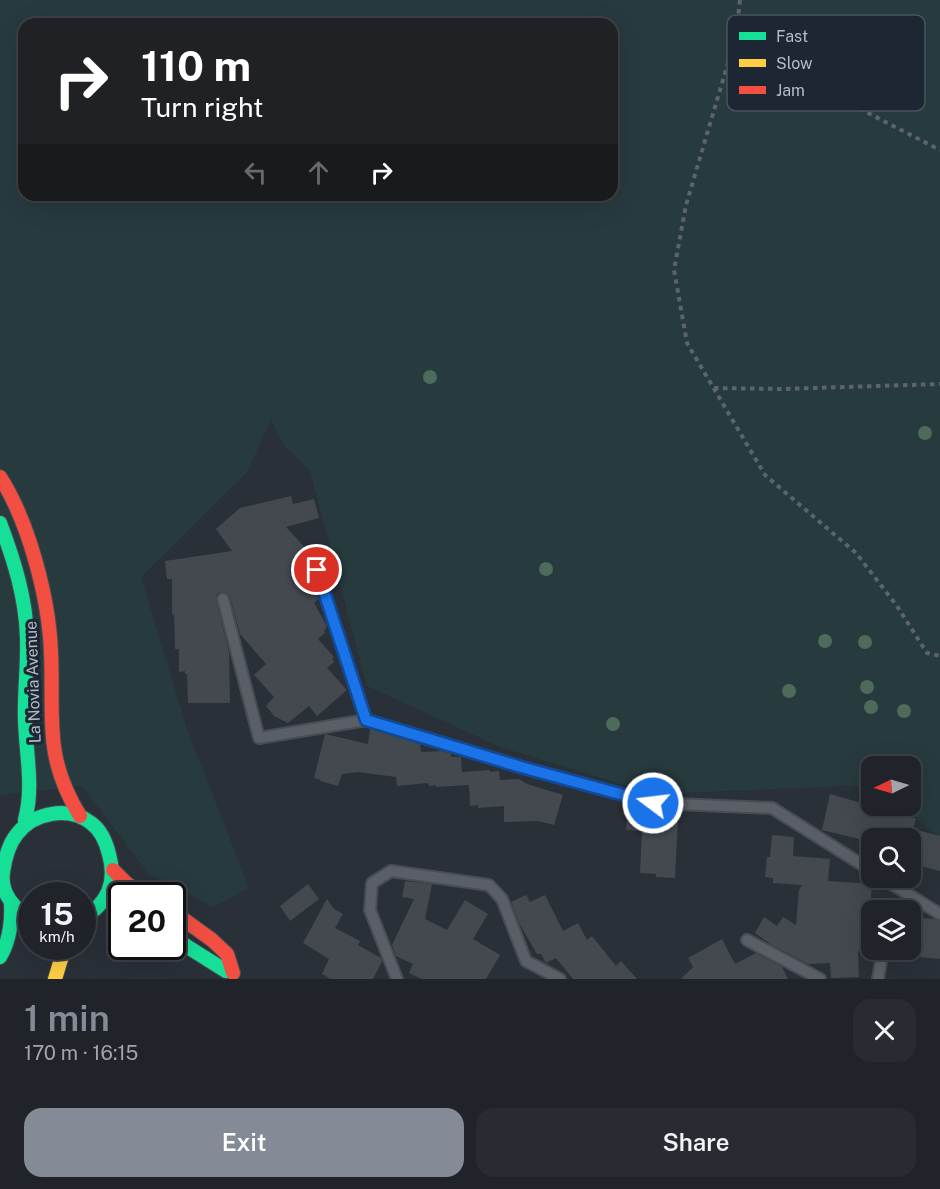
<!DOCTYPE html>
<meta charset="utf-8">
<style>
:root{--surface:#20242a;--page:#282c32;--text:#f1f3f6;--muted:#a2a4a8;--line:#3d4147;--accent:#848b96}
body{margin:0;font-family:"Public Sans",sans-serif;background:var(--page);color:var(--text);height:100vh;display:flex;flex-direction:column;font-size:22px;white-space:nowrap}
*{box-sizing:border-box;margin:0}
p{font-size:20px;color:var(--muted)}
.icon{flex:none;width:33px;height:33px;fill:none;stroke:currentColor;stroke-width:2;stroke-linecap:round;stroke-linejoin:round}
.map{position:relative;height:979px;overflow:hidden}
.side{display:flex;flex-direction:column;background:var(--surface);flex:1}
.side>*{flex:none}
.top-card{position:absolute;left:18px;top:18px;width:600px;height:183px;border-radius:18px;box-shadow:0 6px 24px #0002,0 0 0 2px var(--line);background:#202124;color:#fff;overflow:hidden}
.needle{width:39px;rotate:265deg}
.buttons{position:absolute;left:861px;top:756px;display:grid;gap:12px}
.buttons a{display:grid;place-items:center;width:60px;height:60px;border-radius:12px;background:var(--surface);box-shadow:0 6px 24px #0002,0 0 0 2px var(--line);font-size:30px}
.speed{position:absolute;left:18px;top:882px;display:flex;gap:12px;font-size:30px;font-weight:700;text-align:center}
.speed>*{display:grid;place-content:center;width:78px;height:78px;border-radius:50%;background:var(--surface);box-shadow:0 6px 24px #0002,0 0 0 2px var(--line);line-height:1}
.speed small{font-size:15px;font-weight:400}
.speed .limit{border:3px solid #111;border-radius:9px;background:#fff;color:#111}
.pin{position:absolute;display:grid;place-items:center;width:51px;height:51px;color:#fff;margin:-26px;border:3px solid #fff;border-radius:50%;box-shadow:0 2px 6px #0007}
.me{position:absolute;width:66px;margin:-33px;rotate:285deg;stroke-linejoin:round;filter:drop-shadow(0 0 4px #0008)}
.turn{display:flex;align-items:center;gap:21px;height:126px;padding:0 24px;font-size:27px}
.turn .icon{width:78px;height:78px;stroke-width:2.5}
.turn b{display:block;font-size:42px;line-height:51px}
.lanes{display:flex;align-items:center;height:57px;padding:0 24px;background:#0003;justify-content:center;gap:30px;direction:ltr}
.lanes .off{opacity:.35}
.round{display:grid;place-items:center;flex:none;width:63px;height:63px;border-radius:18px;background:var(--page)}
.headline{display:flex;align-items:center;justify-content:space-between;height:102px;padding:0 24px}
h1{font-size:36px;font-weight:600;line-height:45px;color:var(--accent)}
.cta{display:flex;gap:12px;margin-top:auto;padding:12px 24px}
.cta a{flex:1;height:69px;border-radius:18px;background:var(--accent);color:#fff;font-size:24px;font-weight:600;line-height:69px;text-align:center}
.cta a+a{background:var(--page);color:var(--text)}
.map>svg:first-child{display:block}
</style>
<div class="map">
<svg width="940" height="979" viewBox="0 0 940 979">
<rect width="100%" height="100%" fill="#2a3038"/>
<path fill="#273a3e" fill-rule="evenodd" d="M 0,0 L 940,0 L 940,837 L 899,806 L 910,806 L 910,766 L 872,766 L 871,785 L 655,794 L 500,747 L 367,686 L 310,471 L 284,445 L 271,420 L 247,472 L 141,577 L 187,729 L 249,888 L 213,907 L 149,874 L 82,786 L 0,795 ZM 24,24 L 612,24 L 612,195 L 24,195 Z"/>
<g fill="#444950">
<path d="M 291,496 L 293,504 L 314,499 L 319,518 L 286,527 L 311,554 L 313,563 L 305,570 L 312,579 L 316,592 L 315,593 L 319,599 L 314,603 L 327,626 L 324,631 L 325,633 L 318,639 L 334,657 L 332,659 L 334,662 L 327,668 L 347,690 L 317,716 L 309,706 L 288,723 L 274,716 L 266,706 L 274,697 L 254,675 L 266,664 L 240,634 L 230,597 L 226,592 L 222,592 L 217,594 L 216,600 L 229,652 L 230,703 L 188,703 L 187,674 L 185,674 L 185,671 L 179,672 L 179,649 L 175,649 L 174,615 L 172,614 L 172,579 L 167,579 L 165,561 L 232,551 L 216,529 L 240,508 Z"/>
<path d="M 370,729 L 420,744 L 421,752 L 442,751 L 451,754 L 451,757 L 461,757 L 462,772 L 490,770 L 490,772 L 499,771 L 500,780 L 519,779 L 527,784 L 563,795 L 554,825 L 538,821 L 504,822 L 504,806 L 478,808 L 478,805 L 470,806 L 469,785 L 436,787 L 436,785 L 429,786 L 428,783 L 397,786 L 396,777 L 358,772 L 342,774 L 338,786 L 320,781 L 321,780 L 314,778 L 325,734 L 368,744 Z"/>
<path d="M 830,794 L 872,806 L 886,806 L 885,809 L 916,819 L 913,829 L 940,836 L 940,871 L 920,866 L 922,855 L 910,852 L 910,838 L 872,838 L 872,842 L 822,830 Z"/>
<path d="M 627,816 L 678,819 L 675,878 L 656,877 L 656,874 L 640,873 L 642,831 L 626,830 Z"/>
<path d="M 772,835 L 794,837 L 793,856 L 830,859 L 828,881 L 872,884 L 867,951 L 858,951 L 859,977 L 831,978 L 830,963 L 808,964 L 772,945 L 755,933 L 764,917 L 777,926 L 783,917 L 796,925 L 799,890 L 802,885 L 773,883 L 773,878 L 765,877 L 767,857 L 770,857 Z"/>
<path d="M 405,881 L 432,884 L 425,919 L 447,930 L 465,900 L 488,914 L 473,939 L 500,955 L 486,979 L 422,979 L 409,973 L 413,964 L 396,956 L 392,945 L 414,899 L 402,897 Z"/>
<path d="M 308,884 L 319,899 L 290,921 L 280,906 Z"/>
<path d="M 526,895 L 530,902 L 545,895 L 563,931 L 578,923 L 587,940 L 592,936 L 616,966 L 621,961 L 637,979 L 573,979 L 556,958 L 546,963 L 541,954 L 537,954 L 519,923 L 511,902 Z"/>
<path d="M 327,899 L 334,909 L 343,914 L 335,928 L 360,941 L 358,945 L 381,958 L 382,961 L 373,979 L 330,979 L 322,974 L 329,959 L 303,943 Z"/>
<path d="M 910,917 L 934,919 L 940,921 L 940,959 L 910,956 Z"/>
<path d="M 722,939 L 735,964 L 756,953 L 782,967 L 788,979 L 681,979 L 693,967 L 688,958 Z"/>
</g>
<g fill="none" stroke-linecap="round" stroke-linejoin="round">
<g stroke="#484c53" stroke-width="14">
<g id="lane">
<path d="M 317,570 L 366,720"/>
<path d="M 223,599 L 259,738 L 366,720 L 521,767 L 653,803 L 772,808 L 872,871"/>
<path d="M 882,878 L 940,914"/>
<path d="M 747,940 L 820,979"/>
<path d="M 397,979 L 370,910 L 372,883 L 391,871 L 489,885 L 502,899 L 526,961 L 560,979"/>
<path d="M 878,979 L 883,950"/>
</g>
</g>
<g stroke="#484c53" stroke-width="16">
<g id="fast">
<path d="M 0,523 C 14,560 26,598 27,638 C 28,666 24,693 25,720 C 26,755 34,786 25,820"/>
<path d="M 32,919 C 14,909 0,893 3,872 C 5,858 8,845 17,834 C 34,812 69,806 91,823 C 101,830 106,842 109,854 C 117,883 108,903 82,919"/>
<path d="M 172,937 L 226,971"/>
<path d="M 0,957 C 10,940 12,922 11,903"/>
</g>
</g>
<g stroke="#484c53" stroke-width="16">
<path id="slow" d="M 55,979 L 65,946"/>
</g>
<g stroke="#484c53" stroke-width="16">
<g id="jam">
<path d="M 0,477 C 29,522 49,599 51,652 C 54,718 43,756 80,816"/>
<path d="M 113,870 L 126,883 L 145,896"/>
<path d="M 172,911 L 212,940 L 227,954 L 233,973"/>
</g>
</g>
<g stroke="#5d636a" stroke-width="4" stroke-dasharray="4.5 4.5" stroke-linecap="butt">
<path d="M 740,0 L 736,36 L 686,205 L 674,270 L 687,343 L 765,475 L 856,553 L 897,606 L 927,653 L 940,656"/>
<path d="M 736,36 L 765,60 L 940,150"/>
<path d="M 714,388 L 783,389 L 940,384"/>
</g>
<use href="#lane" stroke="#5a5e66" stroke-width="10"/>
<use href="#fast" stroke="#16e098" stroke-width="14"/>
<use href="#slow" stroke="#ffcf43" stroke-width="14"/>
<use href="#jam" stroke="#f24e42" stroke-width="14"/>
</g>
<g fill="#4e6a5a">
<circle cx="430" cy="377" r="7"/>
<circle cx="925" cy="433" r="7"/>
<circle cx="546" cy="569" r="7"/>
<circle cx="825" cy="641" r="7"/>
<circle cx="865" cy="642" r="7"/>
<circle cx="867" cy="687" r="7"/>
<circle cx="789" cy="691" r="7"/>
<circle cx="871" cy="707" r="7"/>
<circle cx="904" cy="711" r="7"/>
<circle cx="613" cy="724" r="7"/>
</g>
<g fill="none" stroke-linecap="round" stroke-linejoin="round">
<g stroke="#114b97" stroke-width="15">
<path id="route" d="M 317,570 L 366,720 L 521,767 L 653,803"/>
</g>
<use href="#route" stroke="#1a73e8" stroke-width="10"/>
</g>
<g text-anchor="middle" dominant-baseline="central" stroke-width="6" stroke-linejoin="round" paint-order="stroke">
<g font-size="16" fill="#b4bcc9" stroke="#1d2633">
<text transform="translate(33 682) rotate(-92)">La Novia Avenue</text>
</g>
</g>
<rect x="727" y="15" width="198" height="96" rx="9" fill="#1d2633" stroke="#4a5360" stroke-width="1.5"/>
<rect x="739" y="32" width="27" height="8" fill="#16e098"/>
<rect x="739" y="59" width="27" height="8" fill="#ffcf43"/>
<rect x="739" y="86" width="27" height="8" fill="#f24e42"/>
<g font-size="16" fill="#b4bcc9">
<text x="776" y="42">Fast</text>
<text x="776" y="69">Slow</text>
<text x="776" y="96">Jam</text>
</g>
</svg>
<div class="buttons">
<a><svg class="needle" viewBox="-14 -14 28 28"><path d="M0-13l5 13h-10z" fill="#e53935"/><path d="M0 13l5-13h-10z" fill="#a2a4a8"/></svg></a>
<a><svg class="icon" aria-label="search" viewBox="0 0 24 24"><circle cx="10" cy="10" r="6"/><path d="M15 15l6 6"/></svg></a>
<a><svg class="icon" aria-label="layers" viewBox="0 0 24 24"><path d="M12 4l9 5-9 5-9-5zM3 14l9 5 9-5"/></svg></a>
</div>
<div class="speed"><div>15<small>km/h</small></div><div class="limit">20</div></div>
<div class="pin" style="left:317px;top:570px;background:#d93025"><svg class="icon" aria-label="arrive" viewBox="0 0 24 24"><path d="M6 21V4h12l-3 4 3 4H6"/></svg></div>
<svg class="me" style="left:653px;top:803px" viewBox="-20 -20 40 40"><circle r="17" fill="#1a73e8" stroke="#fff" stroke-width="3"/><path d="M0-11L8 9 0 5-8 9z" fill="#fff"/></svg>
<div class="top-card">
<div class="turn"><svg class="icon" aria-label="right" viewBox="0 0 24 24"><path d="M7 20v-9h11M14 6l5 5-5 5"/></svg><div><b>110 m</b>Turn right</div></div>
<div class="lanes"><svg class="icon off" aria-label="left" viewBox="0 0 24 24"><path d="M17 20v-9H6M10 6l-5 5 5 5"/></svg><svg class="icon off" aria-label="ahead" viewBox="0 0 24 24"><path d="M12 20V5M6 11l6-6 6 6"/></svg><svg class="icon" aria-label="right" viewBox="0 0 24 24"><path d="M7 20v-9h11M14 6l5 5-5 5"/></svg></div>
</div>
</div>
<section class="side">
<div class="headline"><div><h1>1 min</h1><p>170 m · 16:15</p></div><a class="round"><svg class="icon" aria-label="close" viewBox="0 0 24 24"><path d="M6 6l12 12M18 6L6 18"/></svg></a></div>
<div class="cta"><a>Exit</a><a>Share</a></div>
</section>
